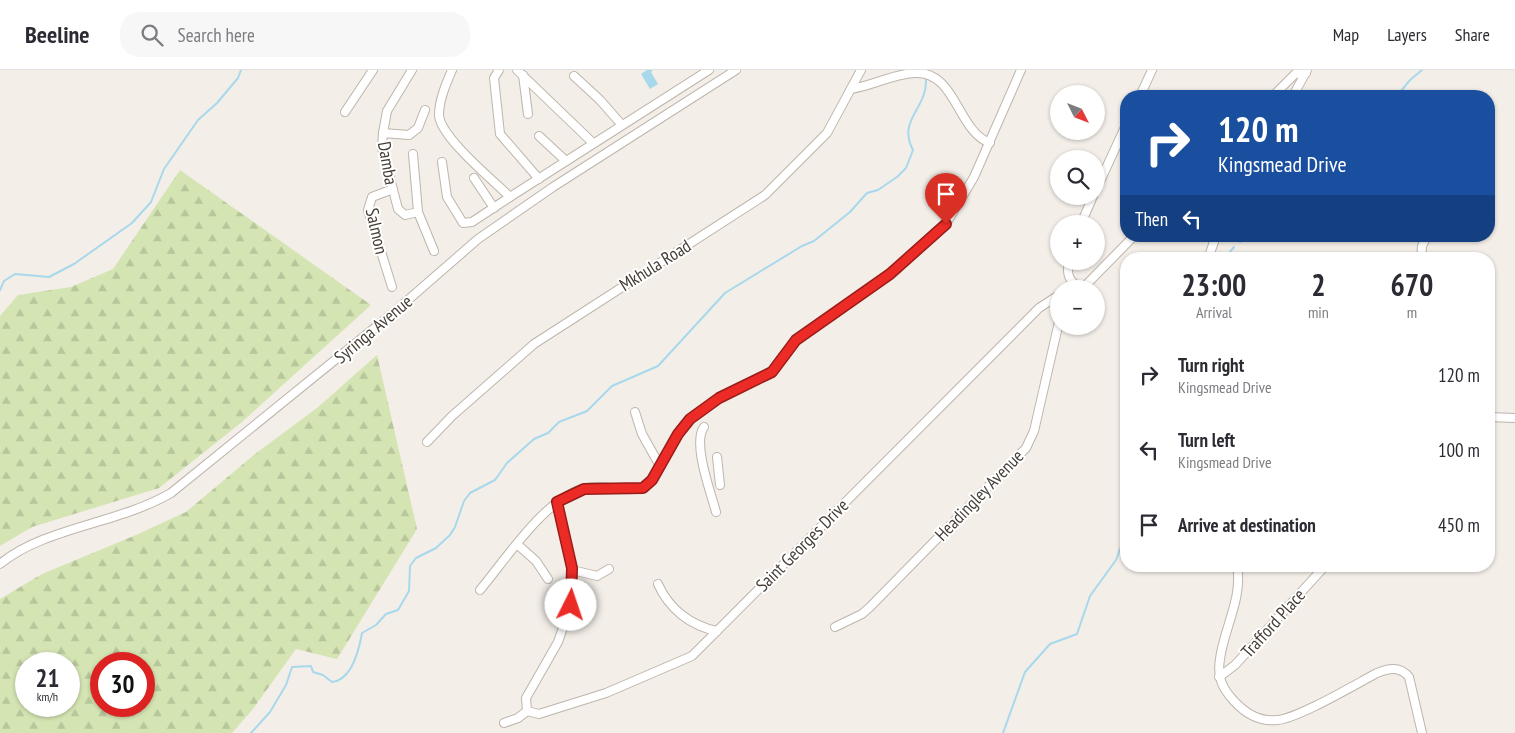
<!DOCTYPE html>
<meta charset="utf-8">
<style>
:root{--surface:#fff;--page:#f7f7f7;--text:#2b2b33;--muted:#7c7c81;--line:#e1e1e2}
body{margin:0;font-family:"PT Sans Narrow",sans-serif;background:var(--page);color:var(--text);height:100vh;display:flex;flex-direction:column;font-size:19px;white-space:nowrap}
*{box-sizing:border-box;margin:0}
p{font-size:16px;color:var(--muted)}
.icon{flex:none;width:28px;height:28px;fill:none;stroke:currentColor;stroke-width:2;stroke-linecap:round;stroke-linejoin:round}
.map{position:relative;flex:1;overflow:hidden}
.details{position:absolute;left:1120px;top:182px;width:375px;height:320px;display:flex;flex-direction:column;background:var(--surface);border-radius:20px;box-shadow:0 1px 4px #0004}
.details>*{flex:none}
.guide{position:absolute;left:1120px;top:20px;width:375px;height:152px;border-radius:20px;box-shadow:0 1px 4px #0004;background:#1a4fa0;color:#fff;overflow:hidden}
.needle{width:32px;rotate:132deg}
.controls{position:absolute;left:1050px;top:15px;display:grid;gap:10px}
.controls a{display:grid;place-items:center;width:55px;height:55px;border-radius:50%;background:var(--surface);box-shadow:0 1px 4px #0004;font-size:25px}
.speed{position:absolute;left:15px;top:582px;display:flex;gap:10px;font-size:25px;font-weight:700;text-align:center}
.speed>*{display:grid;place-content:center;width:65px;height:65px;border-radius:50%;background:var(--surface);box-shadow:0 1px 4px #0004;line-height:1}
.speed small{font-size:12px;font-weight:400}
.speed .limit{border:8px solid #d22;background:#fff;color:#111}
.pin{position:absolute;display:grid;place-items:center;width:42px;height:42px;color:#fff;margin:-51px -21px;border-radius:50% 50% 50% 0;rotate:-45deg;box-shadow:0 0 5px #0007}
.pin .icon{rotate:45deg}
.me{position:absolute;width:55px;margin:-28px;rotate:4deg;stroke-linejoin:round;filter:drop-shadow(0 0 4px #0008)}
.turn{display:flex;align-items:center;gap:18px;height:105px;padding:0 15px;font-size:22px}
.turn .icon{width:65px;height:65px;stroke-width:2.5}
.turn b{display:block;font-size:35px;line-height:42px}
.then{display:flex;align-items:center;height:48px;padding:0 15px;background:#0003;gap:10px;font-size:19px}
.eta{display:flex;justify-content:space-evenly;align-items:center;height:85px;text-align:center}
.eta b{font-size:30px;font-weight:800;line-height:35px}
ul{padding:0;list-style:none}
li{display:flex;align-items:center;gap:15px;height:75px;padding:0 15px}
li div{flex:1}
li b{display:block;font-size:19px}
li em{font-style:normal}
header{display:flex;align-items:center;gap:30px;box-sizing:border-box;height:70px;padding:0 25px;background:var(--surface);border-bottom:1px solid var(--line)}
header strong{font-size:24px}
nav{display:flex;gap:28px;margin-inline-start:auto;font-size:18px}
.search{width:350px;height:45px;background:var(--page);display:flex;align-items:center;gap:12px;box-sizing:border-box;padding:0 18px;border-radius:20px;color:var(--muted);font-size:19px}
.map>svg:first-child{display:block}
</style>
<header>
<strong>Beeline</strong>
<div class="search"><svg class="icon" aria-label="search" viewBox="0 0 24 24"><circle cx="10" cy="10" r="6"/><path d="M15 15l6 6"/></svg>Search here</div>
<nav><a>Map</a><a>Layers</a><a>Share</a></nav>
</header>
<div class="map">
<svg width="1515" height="663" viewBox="0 0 1515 663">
<defs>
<pattern id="forest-firs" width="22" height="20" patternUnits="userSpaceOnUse" patternTransform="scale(1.25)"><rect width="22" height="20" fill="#d4e5b3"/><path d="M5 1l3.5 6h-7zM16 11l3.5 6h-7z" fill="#b7c69b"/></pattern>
</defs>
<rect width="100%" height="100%" fill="#f3eee8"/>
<g fill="url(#forest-firs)" fill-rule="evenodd">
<path d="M 180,100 L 371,235 L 242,352 L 159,418 L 32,457 L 0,476 L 0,246 L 18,225 L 71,217 L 113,199 Z"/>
<path d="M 377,285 L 417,459 L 337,589 L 296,579 L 253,639 L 232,663 L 0,663 L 0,529 L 42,504 L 136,465 L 186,442 L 255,384 L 317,338 ZM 26,594 L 69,594 L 69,636 L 26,636 ZM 101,594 L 144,594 L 144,636 L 101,636 Z"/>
</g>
<path fill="#a8d8ec" d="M 647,0 L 653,0 L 651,2 L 658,14 L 650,19 L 641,4 Z"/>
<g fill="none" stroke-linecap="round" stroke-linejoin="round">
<g stroke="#a8d8ec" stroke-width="2">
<path d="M 1397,26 L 1410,10 L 1422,0"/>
<path d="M 1240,172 L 1247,166"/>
<path d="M 1224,189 L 1234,177"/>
<path d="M 0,220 L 4,211 L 15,204 L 49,207 L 74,194 L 132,153 L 151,132 L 164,99 L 198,50 L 217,33 L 238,8 L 241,0"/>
<path d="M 251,663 L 270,642 L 286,615 L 292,597 L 311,596 L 313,602 L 323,605 L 332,612 C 352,610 359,580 362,563 L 376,555 L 386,544 L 398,540 L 409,521 L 410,496 L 416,488 L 436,478 L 450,465 L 455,457 L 464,431 L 470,423 L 495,410 L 507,393 L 534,369 L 548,363 L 559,352 L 587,341 L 612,316 L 658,296 L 725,223 L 802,176 L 814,171 L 850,142 L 867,123 L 878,120 L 897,107 L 906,98 L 913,80 C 897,50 927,39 926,10"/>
<path d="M 1003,663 L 1025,602 L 1050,574 L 1077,564 L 1090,526 L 1116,490 L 1126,463"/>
</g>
<g stroke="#beb5ab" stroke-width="10">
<g id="minor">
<path d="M 412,0 L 387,41 L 383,63 L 382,78 L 398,139 L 405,145 L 418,142 L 413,84"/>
<path d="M 499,0 L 494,8 L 500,64 L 539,109"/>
<path d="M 517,0 L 593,73"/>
<path d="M 523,5 L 528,44"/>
<path d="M 574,6 L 600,30 L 621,54"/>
<path d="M 851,19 C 872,16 893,4 914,3 C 956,0 957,61 990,73"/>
<path d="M 1140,26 L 1152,0"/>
<path d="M 1273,26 L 1295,4 L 1306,3"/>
<path d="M 1293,26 L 1307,0"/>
<path d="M 345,42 L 373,0"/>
<path d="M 383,63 L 409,65 L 418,58 L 425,40"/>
<path d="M 539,66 L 566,91"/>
<path d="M 442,92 L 447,127 L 463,153 L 472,152 L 510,127 C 493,110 440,67 439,45 C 439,30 446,14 452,0"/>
<path d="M 474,108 L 494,138"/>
<path d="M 1096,120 L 1126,55"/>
<path d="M 510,127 L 709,0"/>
<path d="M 418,142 L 434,181"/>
<path d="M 1081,154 L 1093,126"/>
<path d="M 1208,189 L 1216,166"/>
<path d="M 1421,189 L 1422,176 L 1427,166"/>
<path d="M 1069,191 C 1066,205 1069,211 1081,219"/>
<path d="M 392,217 L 368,140 L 372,127 L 393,119"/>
<path d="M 1082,219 L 1134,166"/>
<path d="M 635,342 L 642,364 L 660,396"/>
<path d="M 1489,347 L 1515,348"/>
<path d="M 704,357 C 692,373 711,423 716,442"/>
<path d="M 427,372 L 452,346 L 534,274 L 765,125 L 827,63 L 861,0"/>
<path d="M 717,387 L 720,415"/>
<path d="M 518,475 L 536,491 L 548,509"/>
<path d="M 0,494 C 45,457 118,454 171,423 L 393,243 L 478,169 L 553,117 L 736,0"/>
<path d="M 1237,496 C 1243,528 1224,558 1220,589 C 1217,607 1222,618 1234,631 C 1245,643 1260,652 1277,650 C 1297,649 1356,614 1377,603 C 1389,598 1400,596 1409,607 L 1422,663"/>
<path d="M 572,500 L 597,506 L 609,499"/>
<path d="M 658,514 C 669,539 691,556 717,561"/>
<path d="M 480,520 C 506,489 544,430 582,419 C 602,413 623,423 643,418 L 652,410 L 678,363 L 690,349 L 719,328 L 772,303 L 795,270 L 890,204 L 946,154 L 974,107 L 1021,0"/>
<path d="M 835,557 L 862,544 L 870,537 L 1026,378 L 1034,361 L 1059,252"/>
<path d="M 1219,607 L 1235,595 L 1325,496"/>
<path d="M 527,641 L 539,644 L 606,623 L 692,586 L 1039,238 L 1059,225"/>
<path d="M 527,641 L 526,628 L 558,572 L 571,535 L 572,498 L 557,432"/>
<path d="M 504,653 L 518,648 L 527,641"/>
</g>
</g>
<use href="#minor" stroke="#fff" stroke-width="8"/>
</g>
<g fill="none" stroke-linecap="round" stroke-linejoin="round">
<g stroke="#991c19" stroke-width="12">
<path id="route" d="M 571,535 L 572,498 L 557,432 L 584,419 L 643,418 L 652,410 L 678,364 L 690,349 L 719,328 L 772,302 L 796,270 L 890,204 L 946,154"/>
</g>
<use href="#route" stroke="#ec2b26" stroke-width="9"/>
</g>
<g text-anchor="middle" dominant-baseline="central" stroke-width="4" stroke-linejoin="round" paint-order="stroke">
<g font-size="18" fill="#463e37" stroke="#fff">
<text transform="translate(388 93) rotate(80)">Damba</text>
<text transform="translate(377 161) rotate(77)">Salmon</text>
<text transform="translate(655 195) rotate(-32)">Mkhula Road</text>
<text transform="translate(373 259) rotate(-40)">Syringa Avenue</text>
<text transform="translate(979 425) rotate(-46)">Headingley Avenue</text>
<text transform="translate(802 475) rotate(-45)">Saint Georges Drive</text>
<text transform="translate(1273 553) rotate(-48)">Trafford Place</text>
</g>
</g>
</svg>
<div class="controls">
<a><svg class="needle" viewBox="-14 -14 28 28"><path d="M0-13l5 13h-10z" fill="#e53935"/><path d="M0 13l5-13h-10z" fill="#7c7c81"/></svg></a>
<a><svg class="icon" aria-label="search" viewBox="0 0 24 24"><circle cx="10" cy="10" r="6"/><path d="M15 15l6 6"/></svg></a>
<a>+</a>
<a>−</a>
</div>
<div class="speed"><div>21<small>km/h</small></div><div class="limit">30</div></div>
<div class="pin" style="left:946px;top:154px;background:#d93025"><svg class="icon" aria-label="arrive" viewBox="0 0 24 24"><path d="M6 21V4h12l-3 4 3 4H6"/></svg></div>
<svg class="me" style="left:571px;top:535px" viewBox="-20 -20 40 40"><circle r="19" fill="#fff"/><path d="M0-13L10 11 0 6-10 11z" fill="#ec2b26"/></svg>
<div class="guide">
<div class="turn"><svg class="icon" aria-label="right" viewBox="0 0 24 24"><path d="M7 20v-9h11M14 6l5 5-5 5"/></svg><div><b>120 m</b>Kingsmead Drive</div></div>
<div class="then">Then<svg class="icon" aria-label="left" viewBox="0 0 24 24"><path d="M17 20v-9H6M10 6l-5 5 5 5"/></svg></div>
</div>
<section class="details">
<div class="eta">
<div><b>23:00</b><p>Arrival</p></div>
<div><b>2</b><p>min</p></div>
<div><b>670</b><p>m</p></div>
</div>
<ul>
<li><svg class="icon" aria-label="right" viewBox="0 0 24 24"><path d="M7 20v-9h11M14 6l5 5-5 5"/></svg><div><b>Turn right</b><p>Kingsmead Drive</p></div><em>120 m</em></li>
<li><svg class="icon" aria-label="left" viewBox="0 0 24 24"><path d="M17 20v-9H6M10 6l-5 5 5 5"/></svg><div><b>Turn left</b><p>Kingsmead Drive</p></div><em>100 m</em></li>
<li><svg class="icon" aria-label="arrive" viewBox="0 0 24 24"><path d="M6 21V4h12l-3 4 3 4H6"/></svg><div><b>Arrive at destination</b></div><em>450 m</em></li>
</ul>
</section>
</div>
